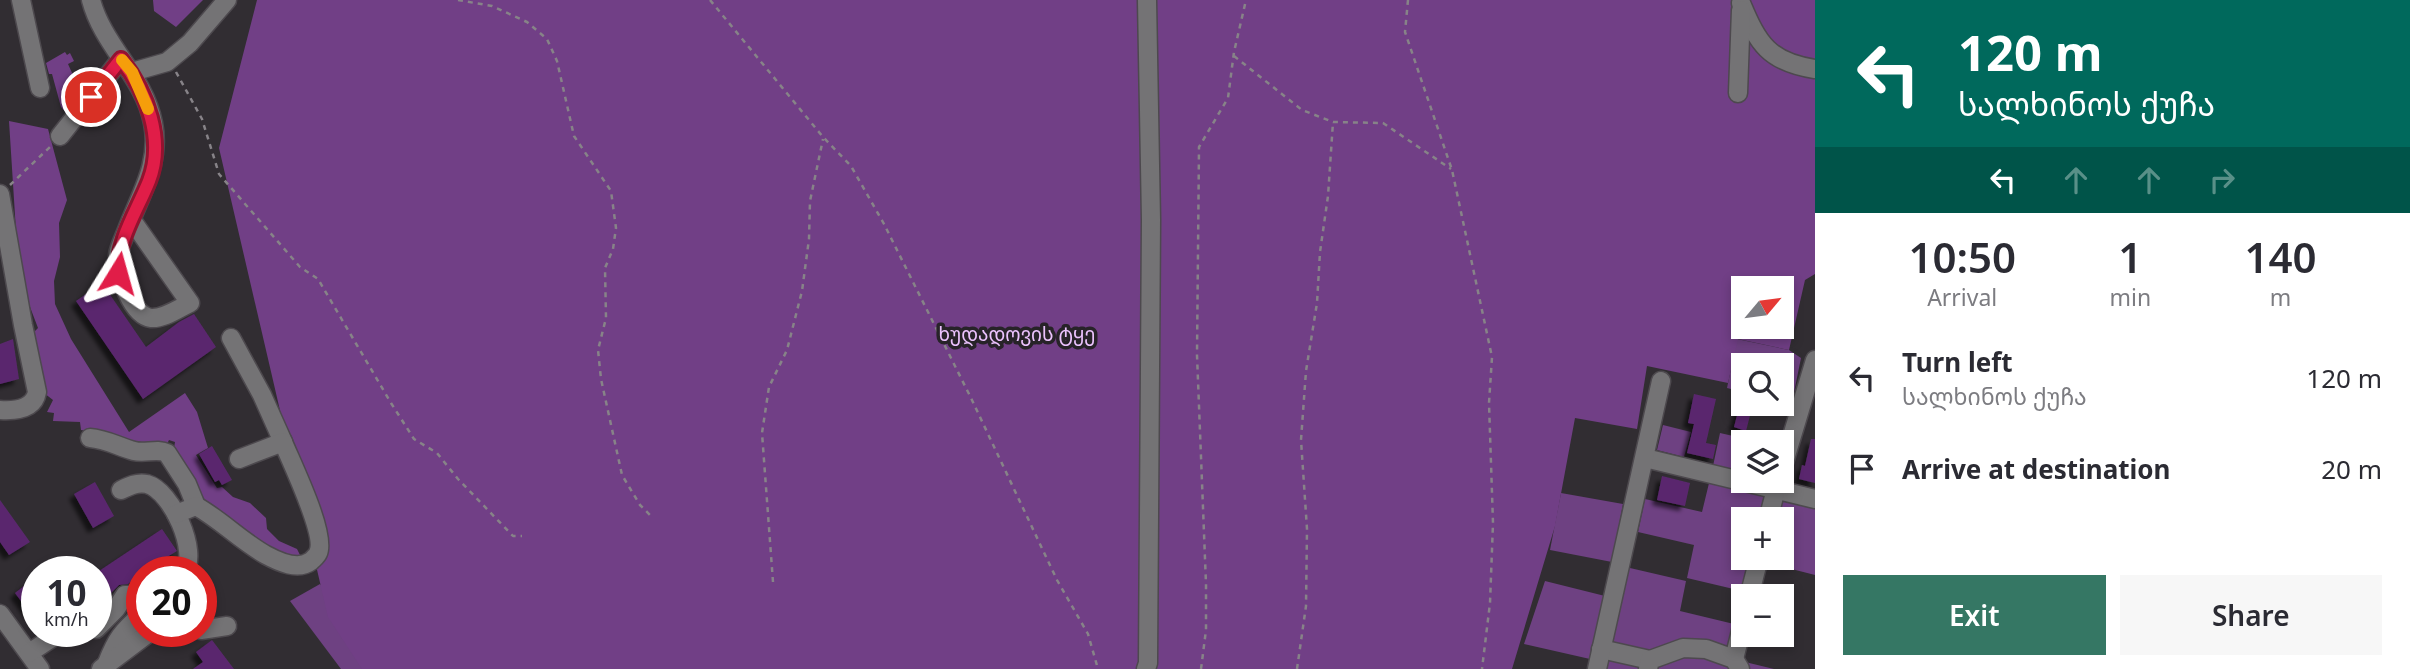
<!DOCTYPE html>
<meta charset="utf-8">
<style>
:root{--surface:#fff;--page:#f7f7f7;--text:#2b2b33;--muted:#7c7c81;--accent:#357764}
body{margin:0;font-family:"Noto Sans","Noto Sans Georgian",sans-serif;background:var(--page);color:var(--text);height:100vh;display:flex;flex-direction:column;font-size:26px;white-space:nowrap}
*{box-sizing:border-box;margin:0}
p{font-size:23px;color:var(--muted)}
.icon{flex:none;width:38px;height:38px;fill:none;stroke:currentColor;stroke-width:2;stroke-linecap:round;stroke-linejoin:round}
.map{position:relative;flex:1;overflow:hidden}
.sheet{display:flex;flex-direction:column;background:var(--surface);width:595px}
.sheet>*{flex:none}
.top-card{background:#00695c;color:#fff;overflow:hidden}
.needle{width:46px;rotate:61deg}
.fabs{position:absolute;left:1731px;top:276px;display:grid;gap:14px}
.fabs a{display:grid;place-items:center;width:63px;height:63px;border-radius:0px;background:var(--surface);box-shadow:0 4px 10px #0003;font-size:35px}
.speed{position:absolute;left:21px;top:556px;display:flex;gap:14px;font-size:35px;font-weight:700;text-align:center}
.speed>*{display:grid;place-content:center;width:91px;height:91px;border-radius:50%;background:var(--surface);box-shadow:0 4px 10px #0003;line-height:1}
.speed small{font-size:18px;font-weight:400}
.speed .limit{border:10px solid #d22;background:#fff;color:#111}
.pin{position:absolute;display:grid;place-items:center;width:60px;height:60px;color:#fff;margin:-30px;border:4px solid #fff;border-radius:50%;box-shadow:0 2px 7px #0007}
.me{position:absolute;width:77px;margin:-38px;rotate:8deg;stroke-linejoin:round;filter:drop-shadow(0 0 5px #0008)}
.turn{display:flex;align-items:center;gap:24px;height:147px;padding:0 28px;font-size:32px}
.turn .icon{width:91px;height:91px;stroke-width:2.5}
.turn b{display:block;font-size:49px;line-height:60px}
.lanes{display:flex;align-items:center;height:66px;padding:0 28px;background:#0003;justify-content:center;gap:35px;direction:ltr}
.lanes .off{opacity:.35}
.eta{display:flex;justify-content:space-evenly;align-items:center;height:119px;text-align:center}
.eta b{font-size:42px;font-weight:600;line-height:49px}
.primary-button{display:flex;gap:14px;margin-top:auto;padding:14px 28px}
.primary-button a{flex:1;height:80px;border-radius:0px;background:var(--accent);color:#fff;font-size:28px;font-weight:600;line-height:80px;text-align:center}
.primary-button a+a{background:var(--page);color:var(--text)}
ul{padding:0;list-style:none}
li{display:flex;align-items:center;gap:21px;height:91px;padding:0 28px}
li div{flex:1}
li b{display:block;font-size:26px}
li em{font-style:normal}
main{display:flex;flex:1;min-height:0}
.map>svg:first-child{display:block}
</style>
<main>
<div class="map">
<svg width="1815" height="669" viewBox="0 0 1815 669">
<defs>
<filter id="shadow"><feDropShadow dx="-5" dy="5" stdDeviation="2" flood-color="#0009"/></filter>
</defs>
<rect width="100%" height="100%" fill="#312d32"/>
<g fill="#6e4182">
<path d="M 1737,339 L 1789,350 L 1801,358 L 1792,402 L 1782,400 L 1782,366 L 1743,366 L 1743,392 L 1727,388 Z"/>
<path d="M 1663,425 L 1691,432 L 1684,457 L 1657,450 Z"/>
<path d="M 1720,433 L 1764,443 L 1743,443 L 1743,472 L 1713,466 Z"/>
<path d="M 1710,479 L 1765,491 L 1758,520 L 1743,520 L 1743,558 L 1749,558 L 1742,591 L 1687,578 L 1694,545 L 1638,532 L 1645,499 L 1702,512 Z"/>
<path d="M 1561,493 L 1623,504 L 1612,562 L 1550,550 Z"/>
<path d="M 1779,495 L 1815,506 L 1815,575 L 1764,562 L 1765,558 L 1782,558 L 1782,520 L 1774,520 Z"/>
<path d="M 1630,568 L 1686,581 L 1680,611 L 1734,624 L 1741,661 L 1774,669 L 1588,669 L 1590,659 L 1524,644 L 1545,581 L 1605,596 Z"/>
<path d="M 320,584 L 384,669 L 341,669 L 290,601 Z"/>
</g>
<g fill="#713f86" fill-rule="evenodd">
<path d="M 153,0 L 203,0 L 176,27 L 154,11 Z"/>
<path d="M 257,0 L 1815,0 L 1815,274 L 1805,280 L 1789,350 L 1738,339 L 1728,383 L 1647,366 L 1637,429 L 1575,418 L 1555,526 L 1512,669 L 362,669 L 328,617 L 219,148 ZM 1743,289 L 1782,289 L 1782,327 L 1743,327 Z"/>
<path d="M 65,52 L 67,55 L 70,53 L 74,61 L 68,64 L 73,75 L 85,68 L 89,75 L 96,77 L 68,114 L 61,107 L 52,74 L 49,74 L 46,63 Z"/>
<path d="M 9,121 L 48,129 L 67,200 L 59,223 L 60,257 L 54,281 L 55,304 L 71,339 L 129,432 L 185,393 L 197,412 L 208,448 L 196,455 L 217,488 L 222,487 L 233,497 L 250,503 L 266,518 L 267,529 L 279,541 L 297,549 L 301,557 L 292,559 L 266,547 L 226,516 L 202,504 L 174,448 L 175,442 L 169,440 L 166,446 L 155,448 L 108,434 L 81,430 L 80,422 L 53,421 L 54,413 L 47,412 L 53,400 L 44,393 L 32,334 L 38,328 L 19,278 Z"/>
</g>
<g fill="#5a286e" filter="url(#shadow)">
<path d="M 102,283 L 146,347 L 179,322 L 194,314 L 216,347 L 143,399 L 76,301 Z"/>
<path d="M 13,339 L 19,379 L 0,384 L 0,344 Z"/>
<path d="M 1694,394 L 1716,399 L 1706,443 L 1716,445 L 1713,459 L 1687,453 L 1694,424 L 1688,423 Z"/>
<path d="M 1740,404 L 1753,404 L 1746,431 L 1734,427 Z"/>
<path d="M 1811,439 L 1815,439 L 1815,483 L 1799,479 L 1802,465 L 1805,466 Z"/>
<path d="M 212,446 L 232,480 L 222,485 L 219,480 L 215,482 L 199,454 Z"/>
<path d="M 1662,476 L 1690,483 L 1685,506 L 1657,500 Z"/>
<path d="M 95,482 L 114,516 L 93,528 L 74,494 Z"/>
<path d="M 0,500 L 30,542 L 9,555 L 0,542 Z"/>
<path d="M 162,529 L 177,551 L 142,572 L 128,584 L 119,585 L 105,599 L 96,586 L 96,573 Z"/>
<path d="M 37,576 L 37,608 L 30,613 L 15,593 Z"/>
<path d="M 212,640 L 234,669 L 193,669 L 203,662 L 196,652 Z"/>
</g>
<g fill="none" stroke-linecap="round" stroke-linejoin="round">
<g stroke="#4d494e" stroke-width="21">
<g id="minor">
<path d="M 21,0 L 40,88"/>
<path d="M 91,0 C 103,46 144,76 153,123 C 161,163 140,195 127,230 C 124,238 119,247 118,255 C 116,272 132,316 151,318 C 164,319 179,308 190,303 L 131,219"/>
<path d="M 1741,3 C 1758,44 1769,62 1815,69"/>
<path d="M 132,72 L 167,62 L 190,43 L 227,0"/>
<path d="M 1738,93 L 1741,10"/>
<path d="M 60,136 L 121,59"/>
<path d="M 0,194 L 23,325 L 37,392 C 34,409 16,411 0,410"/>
<path d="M 231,338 L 262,395 L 283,442"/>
<path d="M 90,438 C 106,439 119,447 134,451 C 145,454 157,448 167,453 L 187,484 L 196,506"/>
<path d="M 1645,458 L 1815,499"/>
<path d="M 1782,469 L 1815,360"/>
<path d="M 121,490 C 129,486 137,482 147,484 C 172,491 199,552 184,572"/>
<path d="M 176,514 L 196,506 C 221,520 241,541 266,555 C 279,562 298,571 311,561 C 314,558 317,556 318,553 C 327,535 291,462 283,442 L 239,459"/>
<path d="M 1768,520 L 1778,481"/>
<path d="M 1749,597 L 1759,558"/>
<path d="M 0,614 L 40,669"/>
<path d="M 96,629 L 116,609 L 125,595 L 134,595 L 142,592"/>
<path d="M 201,630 L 227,626"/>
<path d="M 1601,649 L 1650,660"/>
<path d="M 29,653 L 61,632"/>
<path d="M 1734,659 L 1743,623"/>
<path d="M 107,663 C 116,640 122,631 142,614"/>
<path d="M 101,669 L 150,632"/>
<path d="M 1146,669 L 1148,663 L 1151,220 L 1147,0"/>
<path d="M 1597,669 L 1661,381"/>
<path d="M 1648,669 L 1650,660 L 1683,648 L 1706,649 L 1734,659 L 1740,669"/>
</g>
</g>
<g stroke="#878388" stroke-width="2.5" stroke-dasharray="5 5" stroke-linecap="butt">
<path d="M 458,0 L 492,6 L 527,22 L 547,39 L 557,61 L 574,136 L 611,191 L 616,228 L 613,249 L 605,268 L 606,318 L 598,350 L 601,379 L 622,475 L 640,505 L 650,515"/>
<path d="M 710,0 L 823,137 L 851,166 L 884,224 L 971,398 L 1057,580 L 1088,634 L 1098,669"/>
<path d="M 1408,0 L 1405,32 L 1452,170 L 1492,357 L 1489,403 L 1493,523 L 1490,603 L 1482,669"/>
<path d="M 1234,56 L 1302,110 L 1333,122 L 1383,123 L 1451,169"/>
<path d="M 176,72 L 202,119 L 219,174 L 300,267 L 318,279 L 391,403 L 414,439 L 437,453 L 458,479 L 513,536 L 522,536"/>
<path d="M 10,185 L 51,146"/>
<path d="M 773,582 L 762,433 L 769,387 L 787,350 L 802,291 L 809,239 L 810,201 L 823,139"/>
<path d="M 1201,669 L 1206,630 L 1206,584 L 1197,355 L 1199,147 L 1228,98 L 1234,52 L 1246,0"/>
<path d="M 1297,669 L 1306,606 L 1307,529 L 1301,440 L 1306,371 L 1317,303 L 1320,252 L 1328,196 L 1333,122"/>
</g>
<use href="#minor" stroke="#747375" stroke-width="18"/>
</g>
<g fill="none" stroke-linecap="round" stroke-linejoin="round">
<g stroke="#92132f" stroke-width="18">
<path id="route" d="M 91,97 L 121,59 C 147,92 165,140 149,181 C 136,213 118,238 118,273"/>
</g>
<use href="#route" stroke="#e11d48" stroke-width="12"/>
<path stroke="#f59e0b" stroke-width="12" d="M 122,60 L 132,72 L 148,109"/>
</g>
<g text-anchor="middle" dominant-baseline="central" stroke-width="7" stroke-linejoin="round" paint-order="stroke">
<g font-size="19" fill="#ebc2fd" stroke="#272328">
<text x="1017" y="334">ხუდადოვის ტყე</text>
</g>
</g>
</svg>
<div class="fabs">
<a><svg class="needle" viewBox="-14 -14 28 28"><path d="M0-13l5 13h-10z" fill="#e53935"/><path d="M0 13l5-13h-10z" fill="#7c7c81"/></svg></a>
<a><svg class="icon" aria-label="search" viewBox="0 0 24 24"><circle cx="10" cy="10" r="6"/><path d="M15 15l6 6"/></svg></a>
<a><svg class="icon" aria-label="layers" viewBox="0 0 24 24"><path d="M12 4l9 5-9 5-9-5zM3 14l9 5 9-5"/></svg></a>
<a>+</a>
<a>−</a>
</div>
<div class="speed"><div>10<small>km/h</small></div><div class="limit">20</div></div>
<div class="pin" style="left:91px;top:97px;background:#d93025"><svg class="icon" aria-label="arrive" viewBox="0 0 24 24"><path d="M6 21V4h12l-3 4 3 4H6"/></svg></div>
<svg class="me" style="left:118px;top:273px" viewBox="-20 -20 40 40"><path d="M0-17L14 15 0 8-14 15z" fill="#e11d48" stroke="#fff" stroke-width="4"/></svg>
</div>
<section class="sheet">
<div class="top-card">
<div class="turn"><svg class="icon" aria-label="left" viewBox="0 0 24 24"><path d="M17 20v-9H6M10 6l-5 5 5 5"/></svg><div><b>120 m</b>სალხინოს ქუჩა</div></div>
<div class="lanes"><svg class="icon" aria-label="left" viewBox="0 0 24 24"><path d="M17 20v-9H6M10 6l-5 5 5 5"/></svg><svg class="icon off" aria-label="ahead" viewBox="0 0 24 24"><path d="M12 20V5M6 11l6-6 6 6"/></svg><svg class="icon off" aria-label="ahead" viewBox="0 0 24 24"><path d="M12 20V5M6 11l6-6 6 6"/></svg><svg class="icon off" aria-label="right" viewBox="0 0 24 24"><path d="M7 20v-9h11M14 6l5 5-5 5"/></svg></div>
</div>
<div class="eta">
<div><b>10:50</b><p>Arrival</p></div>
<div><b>1</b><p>min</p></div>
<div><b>140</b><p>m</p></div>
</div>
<ul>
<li><svg class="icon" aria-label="left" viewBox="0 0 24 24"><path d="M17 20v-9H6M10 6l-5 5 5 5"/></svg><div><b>Turn left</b><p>სალხინოს ქუჩა</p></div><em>120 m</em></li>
<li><svg class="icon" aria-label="arrive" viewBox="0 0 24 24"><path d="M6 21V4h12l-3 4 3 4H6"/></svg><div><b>Arrive at destination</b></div><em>20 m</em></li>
</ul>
<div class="primary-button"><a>Exit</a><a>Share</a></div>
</section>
</main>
